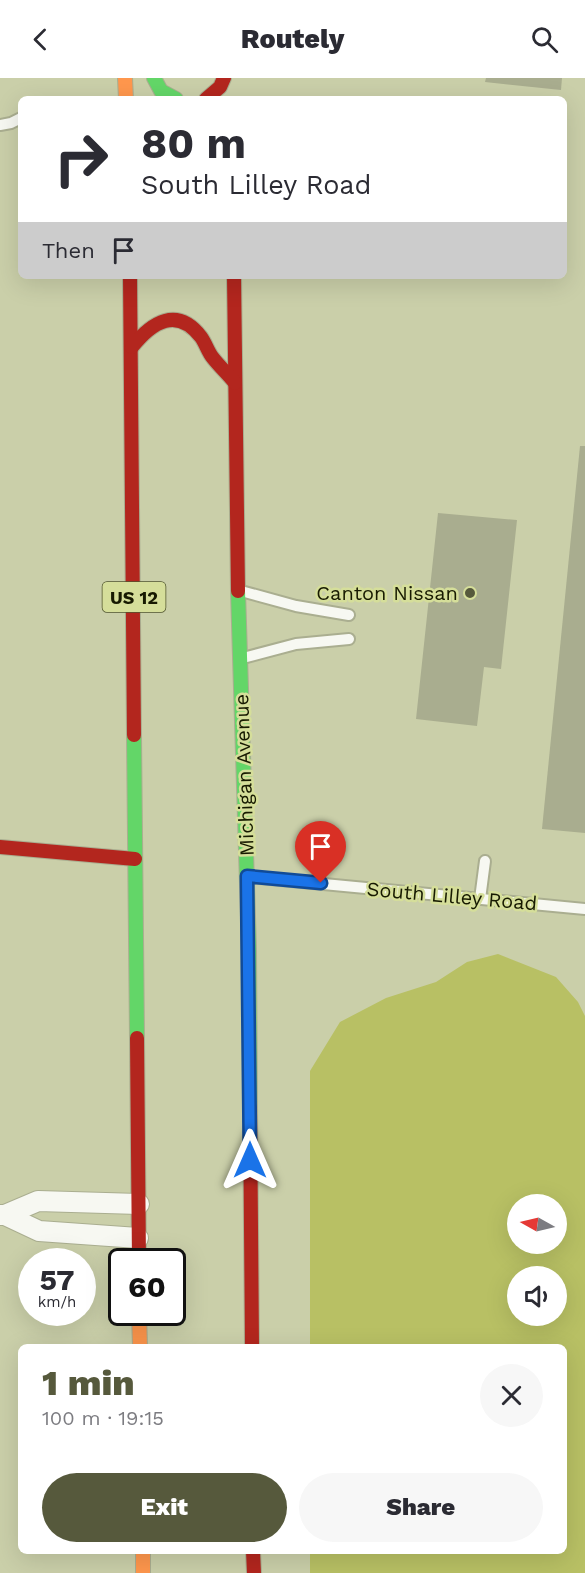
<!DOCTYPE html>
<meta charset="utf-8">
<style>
:root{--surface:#fff;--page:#f7f7f7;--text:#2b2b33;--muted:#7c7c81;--accent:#56593c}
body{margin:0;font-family:"Work Sans",sans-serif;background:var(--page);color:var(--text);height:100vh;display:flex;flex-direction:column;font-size:22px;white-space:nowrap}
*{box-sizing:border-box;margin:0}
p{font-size:20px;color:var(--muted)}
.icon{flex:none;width:33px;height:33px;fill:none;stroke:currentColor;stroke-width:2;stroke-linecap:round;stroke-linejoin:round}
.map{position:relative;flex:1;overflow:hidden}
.details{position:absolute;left:18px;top:1266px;width:549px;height:210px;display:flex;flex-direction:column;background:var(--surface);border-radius:9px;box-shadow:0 6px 24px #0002}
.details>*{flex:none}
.guide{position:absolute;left:18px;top:18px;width:549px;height:183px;border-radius:9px;box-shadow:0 6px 24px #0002;background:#fff;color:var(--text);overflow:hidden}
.needle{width:39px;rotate:278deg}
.buttons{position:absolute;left:507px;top:1116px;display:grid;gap:12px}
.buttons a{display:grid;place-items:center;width:60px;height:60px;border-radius:50%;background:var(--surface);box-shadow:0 6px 24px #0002;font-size:30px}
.speed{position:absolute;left:18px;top:1170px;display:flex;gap:12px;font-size:30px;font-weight:700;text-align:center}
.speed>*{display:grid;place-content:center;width:78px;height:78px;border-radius:50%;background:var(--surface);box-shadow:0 6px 24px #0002;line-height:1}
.speed small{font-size:15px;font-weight:400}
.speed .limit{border:3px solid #111;border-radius:9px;background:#fff;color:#111}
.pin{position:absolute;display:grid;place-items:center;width:51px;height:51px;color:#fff;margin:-62px -26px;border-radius:50% 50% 50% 0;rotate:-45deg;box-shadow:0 0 6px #0007}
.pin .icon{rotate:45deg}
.me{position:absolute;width:66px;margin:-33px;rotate:0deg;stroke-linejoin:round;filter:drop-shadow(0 0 4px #0008)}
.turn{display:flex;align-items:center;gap:21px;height:126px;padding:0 24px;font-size:27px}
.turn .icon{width:78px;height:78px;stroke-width:2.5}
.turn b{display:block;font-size:42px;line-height:51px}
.then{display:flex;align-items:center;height:57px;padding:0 24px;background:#0003;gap:12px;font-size:22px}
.round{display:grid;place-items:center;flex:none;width:63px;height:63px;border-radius:32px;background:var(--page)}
.summary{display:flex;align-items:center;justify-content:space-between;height:102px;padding:0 24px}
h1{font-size:36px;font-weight:800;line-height:45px;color:var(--accent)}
.primary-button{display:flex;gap:12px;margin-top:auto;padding:12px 24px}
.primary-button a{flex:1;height:69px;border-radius:36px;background:var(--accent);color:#fff;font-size:24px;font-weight:800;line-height:69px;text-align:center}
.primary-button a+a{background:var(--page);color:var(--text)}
header{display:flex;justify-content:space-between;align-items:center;height:78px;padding:0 24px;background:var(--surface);font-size:27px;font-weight:800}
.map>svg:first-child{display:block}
</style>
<header><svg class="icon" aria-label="back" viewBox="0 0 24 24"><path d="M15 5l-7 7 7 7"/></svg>Routely<svg class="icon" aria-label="search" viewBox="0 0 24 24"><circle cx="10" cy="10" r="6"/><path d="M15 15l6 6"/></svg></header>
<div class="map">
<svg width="585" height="1495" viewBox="0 0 585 1495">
<rect width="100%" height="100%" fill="#cacfa9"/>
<path fill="#b8c064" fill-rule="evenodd" d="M 498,876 L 556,899 L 578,924 L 585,938 L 585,1495 L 310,1495 L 310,1473 L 564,1473 L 564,1269 L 310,1269 L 310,993 L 340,944 L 386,920 L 436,904 L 467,884 ZM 518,1126 L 556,1126 L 556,1166 L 518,1166 ZM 518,1198 L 556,1198 L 556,1238 L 518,1238 Z"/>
<g fill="#a9ad8f">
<path d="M 486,0 L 562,0 L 561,12 L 485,4 Z"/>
<path d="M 580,368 L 585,368 L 585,755 L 542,751 Z"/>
<path d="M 438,435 L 517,442 L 501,591 L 484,589 L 477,648 L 416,641 Z"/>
</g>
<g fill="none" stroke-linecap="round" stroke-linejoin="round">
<g stroke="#aaae90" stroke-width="14">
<g id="lane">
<path d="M 0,47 L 11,45 L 21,40"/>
<path d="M 241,513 L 296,528 L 349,537"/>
<path d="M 243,580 L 296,566 L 349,561"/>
<path d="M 250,799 L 585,831"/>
<path d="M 480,821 L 485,783"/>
</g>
</g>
<g stroke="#aaae90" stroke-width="22">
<g id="street">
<path d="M 0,1137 L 5,1137 L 39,1153 L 138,1160"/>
<path d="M 5,1137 L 38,1123 L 139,1126"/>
</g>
</g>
<g stroke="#aaae90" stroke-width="16">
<g id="fast">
<path d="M 154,0 L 161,13 L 176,21"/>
<path d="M 238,513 L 249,871 L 250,1030"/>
<path d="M 134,657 L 137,960"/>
</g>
</g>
<g stroke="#aaae90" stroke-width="16">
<g id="slow">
<path d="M 125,0 L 126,21"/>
<path d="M 139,1234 L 140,1269"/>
<path d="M 143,1473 L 143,1495"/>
</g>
</g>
<g stroke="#aaae90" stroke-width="16">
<g id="jam">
<path d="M 206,21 L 220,9 L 224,0"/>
<path d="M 130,198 L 134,657"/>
<path d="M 234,198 L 238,513"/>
<path d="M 132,269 C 152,244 177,228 201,259 C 206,266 208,274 213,280 C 220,289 228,296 235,305"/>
<path d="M 0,769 L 135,781"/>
<path d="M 137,960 L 139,1184"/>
<path d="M 250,1030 L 252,1269"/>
<path d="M 253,1473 L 254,1495"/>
</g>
</g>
<use href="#lane" stroke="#f7f8f2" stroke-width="10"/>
<use href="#street" stroke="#f7f8f2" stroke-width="20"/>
<use href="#fast" stroke="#63d668" stroke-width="14"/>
<use href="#slow" stroke="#ff974d" stroke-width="14"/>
<use href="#jam" stroke="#b3261e" stroke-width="14"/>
</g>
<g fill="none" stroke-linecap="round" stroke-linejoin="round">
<g stroke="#114b97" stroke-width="15">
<path id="route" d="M 250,1082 L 247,798 L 321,805"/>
</g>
<use href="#route" stroke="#1a73e8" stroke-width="10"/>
</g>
<circle fill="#56593c" stroke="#d5de9a" stroke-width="2" cx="470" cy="515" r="6"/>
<g text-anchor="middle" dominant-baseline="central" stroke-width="5" stroke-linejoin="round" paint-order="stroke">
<rect fill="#d5de9a" stroke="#50552f" stroke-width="1.5" x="102.5" y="504" width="63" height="30" rx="4.5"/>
<g font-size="18" font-weight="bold" fill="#171a01">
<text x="134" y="519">US 12</text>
</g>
<g font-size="20" fill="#171a01" stroke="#d5de9a" text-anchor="end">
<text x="458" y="515">Canton Nissan</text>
</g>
<g font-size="20" fill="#171a01" stroke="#d5de9a">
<text transform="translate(244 697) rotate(-92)">Michigan Avenue</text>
<text transform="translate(452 818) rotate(5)">South Lilley Road</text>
</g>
</g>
</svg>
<div class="buttons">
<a><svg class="needle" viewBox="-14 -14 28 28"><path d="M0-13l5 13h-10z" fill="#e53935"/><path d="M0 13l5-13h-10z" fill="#7c7c81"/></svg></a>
<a><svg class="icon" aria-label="sound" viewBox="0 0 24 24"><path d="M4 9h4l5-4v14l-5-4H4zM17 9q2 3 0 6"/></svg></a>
</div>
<div class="speed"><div>57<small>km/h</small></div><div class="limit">60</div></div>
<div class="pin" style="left:321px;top:805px;background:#d93025"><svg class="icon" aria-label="arrive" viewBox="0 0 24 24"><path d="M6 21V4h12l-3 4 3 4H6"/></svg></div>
<svg class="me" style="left:250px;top:1082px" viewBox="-20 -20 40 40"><path d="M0-17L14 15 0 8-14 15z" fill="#1a73e8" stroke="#fff" stroke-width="4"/></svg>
<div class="guide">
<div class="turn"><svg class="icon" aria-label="right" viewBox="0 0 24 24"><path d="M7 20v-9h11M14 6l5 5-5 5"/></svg><div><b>80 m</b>South Lilley Road</div></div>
<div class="then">Then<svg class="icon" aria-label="arrive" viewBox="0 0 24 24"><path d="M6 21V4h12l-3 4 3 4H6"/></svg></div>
</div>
<section class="details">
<div class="summary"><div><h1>1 min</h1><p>100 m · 19:15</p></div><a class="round"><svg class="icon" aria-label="close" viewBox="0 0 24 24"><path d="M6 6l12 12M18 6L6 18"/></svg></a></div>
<div class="primary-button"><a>Exit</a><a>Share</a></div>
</section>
</div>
